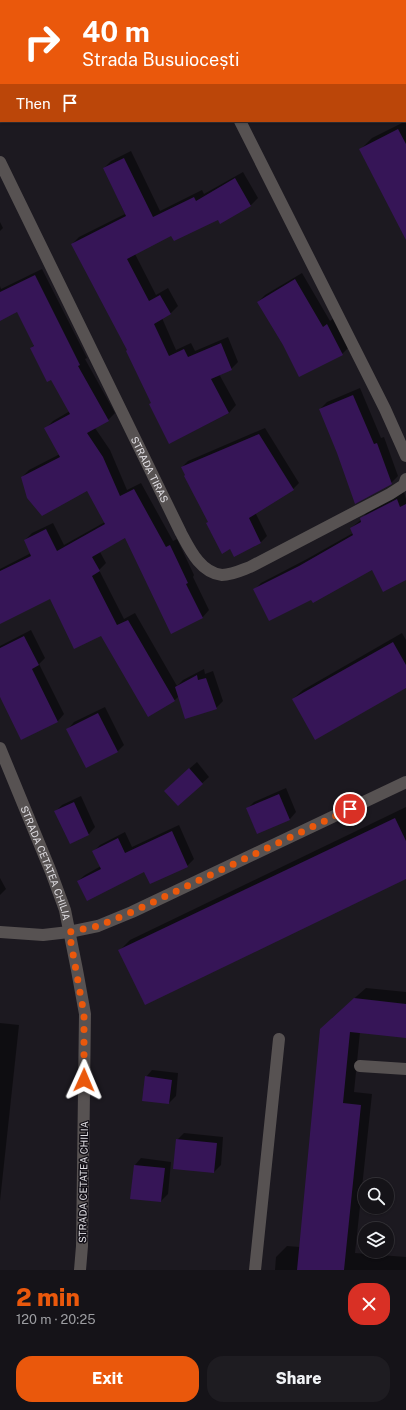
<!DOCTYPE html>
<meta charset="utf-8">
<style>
:root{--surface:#151318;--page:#1e1c21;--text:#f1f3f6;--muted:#9d9ea2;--line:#343237;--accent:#ea580c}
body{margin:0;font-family:"Public Sans",sans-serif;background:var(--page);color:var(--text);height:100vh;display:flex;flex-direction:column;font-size:15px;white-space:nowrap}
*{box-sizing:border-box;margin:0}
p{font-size:13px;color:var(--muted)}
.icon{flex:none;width:22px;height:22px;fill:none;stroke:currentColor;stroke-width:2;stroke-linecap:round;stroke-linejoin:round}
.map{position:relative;height:1270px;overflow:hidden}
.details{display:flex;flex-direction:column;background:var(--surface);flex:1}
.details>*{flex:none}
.guide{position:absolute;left:0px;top:0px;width:406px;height:122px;box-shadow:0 1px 3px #0004,0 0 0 1px var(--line);background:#ea580c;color:#fff;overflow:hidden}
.buttons{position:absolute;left:358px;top:1178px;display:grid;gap:8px}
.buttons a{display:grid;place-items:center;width:36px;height:36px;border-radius:50%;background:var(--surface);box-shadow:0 1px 3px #0004,0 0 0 1px var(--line);font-size:20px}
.pin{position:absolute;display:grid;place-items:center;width:34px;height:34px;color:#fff;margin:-17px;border:2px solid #fff;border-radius:50%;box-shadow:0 1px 4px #0007}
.me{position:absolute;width:44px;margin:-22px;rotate:1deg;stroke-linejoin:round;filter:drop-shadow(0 0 3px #0008)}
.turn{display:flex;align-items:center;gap:14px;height:84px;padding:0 16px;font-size:18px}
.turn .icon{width:52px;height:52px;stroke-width:2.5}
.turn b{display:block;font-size:28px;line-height:34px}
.then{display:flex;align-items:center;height:38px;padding:0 16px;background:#0003;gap:8px;font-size:15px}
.round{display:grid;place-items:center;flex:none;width:42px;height:42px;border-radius:16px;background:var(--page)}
.headline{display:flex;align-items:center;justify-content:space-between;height:68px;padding:0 16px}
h1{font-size:24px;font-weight:800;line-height:30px;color:var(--accent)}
.button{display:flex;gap:8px;margin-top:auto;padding:8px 16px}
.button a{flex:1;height:46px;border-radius:16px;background:var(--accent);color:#fff;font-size:16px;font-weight:800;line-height:46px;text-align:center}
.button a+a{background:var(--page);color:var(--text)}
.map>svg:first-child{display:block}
</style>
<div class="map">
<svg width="406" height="1270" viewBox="0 0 406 1270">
<rect width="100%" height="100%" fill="#1c1920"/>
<g fill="#0007">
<path d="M 406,121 L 406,238 L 361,149 L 372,138 Z"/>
<path d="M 131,151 L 160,211 L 202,190 L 204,194 L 243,172 L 258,198 L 251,205 L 221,222 L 218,218 L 172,234 L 135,254 L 156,295 L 168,288 L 178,306 L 170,314 L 162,318 L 176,350 L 191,343 L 195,351 L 228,337 L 238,362 L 231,369 L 219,374 L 236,405 L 229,413 L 170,443 L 128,350 L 72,244 L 79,237 L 125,214 L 104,168 L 111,161 Z"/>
<path d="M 0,222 L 3,228 L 0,231 Z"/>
<path d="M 42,269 L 87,358 L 85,359 L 115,413 L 108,420 L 95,428 L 110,450 L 127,490 L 141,483 L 173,541 L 177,539 L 194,575 L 193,577 L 209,610 L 202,618 L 126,537 L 100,552 L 106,563 L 99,570 L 124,619 L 135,613 L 177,686 L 183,680 L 204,669 L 205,674 L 213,671 L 223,701 L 216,708 L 179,696 L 175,700 L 149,715 L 102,635 L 50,598 L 0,612 L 0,569 L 31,553 L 25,540 L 32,533 L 53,523 L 64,545 L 105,522 L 87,490 L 22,477 L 29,470 L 60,454 L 46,428 L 53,421 L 70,411 L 52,378 L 31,348 L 35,344 L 17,311 L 0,320 L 0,286 L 1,289 Z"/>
<path d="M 302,273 L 330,321 L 334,318 L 349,347 L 342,354 L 284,345 L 258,302 L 265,295 Z"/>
<path d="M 360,388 L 381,438 L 384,437 L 398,476 L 391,483 L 338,452 L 320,409 L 327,402 Z"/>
<path d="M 265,428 L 299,483 L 293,489 L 255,512 L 267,536 L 261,542 L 234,555 L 230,548 L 209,521 L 182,467 L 188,461 Z"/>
<path d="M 404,492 L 406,499 L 406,579 L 372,569 L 311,599 L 254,590 L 261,583 L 307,559 L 353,533 L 351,528 L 362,519 L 368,511 Z"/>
<path d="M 31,630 L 45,658 L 39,664 L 64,714 L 58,721 L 22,739 L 0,682 L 0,646 Z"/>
<path d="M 402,633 L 406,640 L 406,687 L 293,699 L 303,690 Z"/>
<path d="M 105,707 L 124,745 L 117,752 L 68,729 L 74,722 Z"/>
<path d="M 197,762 L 209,777 L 178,805 L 172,784 Z"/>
<path d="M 286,788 L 296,812 L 290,819 L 257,833 L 247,809 L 254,802 Z"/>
<path d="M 81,796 L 95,827 L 89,834 L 70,842 L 56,811 L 62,805 Z"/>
<path d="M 406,807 L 406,878 L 119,951 L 130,940 Z"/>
<path d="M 179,825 L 194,859 L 187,866 L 145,871 L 78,881 L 85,875 L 101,866 L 94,851 L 100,845 L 125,832 L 132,847 Z"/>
<path d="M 0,878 L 6,889 L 0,895 Z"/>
<path d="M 366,988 L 406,992 L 406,1037 L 360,1032 L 354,1092 L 372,1094 L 355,1253 L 406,1257 L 406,1270 L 275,1270 L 276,1257 L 287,1246 L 300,1247 L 332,1018 Z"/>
<path d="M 0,1023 L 19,1025 L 0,1201 Z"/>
<path d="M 152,1070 L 178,1073 L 176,1096 L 169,1103 L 146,1077 Z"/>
<path d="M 184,1133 L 223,1137 L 221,1165 L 214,1172 L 177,1140 Z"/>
<path d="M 141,1158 L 171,1162 L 168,1194 L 161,1201 L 135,1165 Z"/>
</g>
<g fill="#361557">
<path d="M 398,129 L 406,144 L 406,240 L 359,149 Z"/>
<path d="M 124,158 L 153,217 L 194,197 L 196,201 L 235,178 L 251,206 L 220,224 L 218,220 L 174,241 L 171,236 L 127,259 L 149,301 L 160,295 L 171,314 L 154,324 L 169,356 L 184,349 L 188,357 L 221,343 L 232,370 L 211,379 L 229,413 L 169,444 L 149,404 L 151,403 L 126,351 L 127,350 L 71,244 L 126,216 L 103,168 Z"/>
<path d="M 35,275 L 80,365 L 78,366 L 109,421 L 87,433 L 103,457 L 120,496 L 134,489 L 166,547 L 170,545 L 188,583 L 186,584 L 203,618 L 171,634 L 125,538 L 92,557 L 100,571 L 92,576 L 117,625 L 128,620 L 175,701 L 148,717 L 101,636 L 74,649 L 50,599 L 0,624 L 0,571 L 31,556 L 24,540 L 46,529 L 57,551 L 105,524 L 87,491 L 42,516 L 27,498 L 21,477 L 60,457 L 44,428 L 70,414 L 51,380 L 47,382 L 30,348 L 34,346 L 17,312 L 0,321 L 0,292 Z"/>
<path d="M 295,279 L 323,327 L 327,324 L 343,355 L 299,377 L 283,345 L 257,302 Z"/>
<path d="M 353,395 L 374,444 L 377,443 L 392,484 L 355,504 L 337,453 L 319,409 Z"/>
<path d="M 259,434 L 294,490 L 249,518 L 261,543 L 234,557 L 230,549 L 222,554 L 206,523 L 208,522 L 184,476 L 185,475 L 181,467 Z"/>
<path d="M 397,499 L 400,507 L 406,504 L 406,580 L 383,592 L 372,570 L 313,603 L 311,600 L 269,621 L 253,589 L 299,566 L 353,535 L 350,528 L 361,522 L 360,518 Z"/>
<path d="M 24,636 L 39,665 L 32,669 L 58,722 L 21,740 L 0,697 L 0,648 Z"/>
<path d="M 393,642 L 406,665 L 406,688 L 315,740 L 292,699 Z"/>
<path d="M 197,675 L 198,680 L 206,678 L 217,709 L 185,719 L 175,687 Z"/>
<path d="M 98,713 L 118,752 L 86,768 L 66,729 Z"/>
<path d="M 189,768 L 203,784 L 178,806 L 164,791 Z"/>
<path d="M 279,794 L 290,820 L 257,834 L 246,808 Z"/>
<path d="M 74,802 L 89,835 L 70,844 L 54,811 Z"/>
<path d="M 395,818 L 406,841 L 406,879 L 145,1005 L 118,950 Z"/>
<path d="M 172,831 L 188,867 L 150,884 L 144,872 L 87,901 L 77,881 L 101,869 L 92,851 L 118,838 L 125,853 Z"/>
<path d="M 354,998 L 406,1004 L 406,1038 L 350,1032 L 343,1103 L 361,1105 L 344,1270 L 297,1270 L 320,1029 Z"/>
<path d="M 145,1076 L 172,1080 L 169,1104 L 142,1101 Z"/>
<path d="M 176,1139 L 217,1143 L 214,1173 L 173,1169 Z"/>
<path d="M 134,1165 L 165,1168 L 161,1202 L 130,1199 Z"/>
</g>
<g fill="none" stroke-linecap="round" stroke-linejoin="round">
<g stroke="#575252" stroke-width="12">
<path d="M 179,0 L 180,1"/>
<path d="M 205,1 L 207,0"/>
<path d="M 0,100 L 1,100"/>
<path d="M 240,121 L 385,409 L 406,456"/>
<path id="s1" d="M 0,162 L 181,533 C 190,550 201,573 222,575 C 232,575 242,570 250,567 L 390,494 L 404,485 L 406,479"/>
<path id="s2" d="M 0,748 L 51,872 L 65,910 L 77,970 L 85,1014 L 82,1246 L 80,1270"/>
<path d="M 0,932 L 43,935 L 69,932 L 98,926 L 132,912 L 406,782"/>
<path d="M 360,1066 L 406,1069"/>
<path d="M 255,1270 L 279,1039"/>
</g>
</g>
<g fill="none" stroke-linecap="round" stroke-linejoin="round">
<path stroke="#ea580c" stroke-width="7" stroke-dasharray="0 12.6" d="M 84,1080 L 84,1014 L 69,932 L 98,926 L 132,912 L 350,809"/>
</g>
<g text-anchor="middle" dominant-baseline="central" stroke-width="3" stroke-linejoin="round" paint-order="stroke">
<g font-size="10" fill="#e2e0e5" stroke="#131017">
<text stroke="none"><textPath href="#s1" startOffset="342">STRADA TIRAS</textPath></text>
<text stroke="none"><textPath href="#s2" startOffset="124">STRADA CETATEA CHILIA</textPath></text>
<text transform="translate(83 1182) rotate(-89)">STRADA CETATEA CHILIA</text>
</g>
</g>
</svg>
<div class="buttons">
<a><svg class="icon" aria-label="search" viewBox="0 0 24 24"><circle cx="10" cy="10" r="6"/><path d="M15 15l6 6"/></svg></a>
<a><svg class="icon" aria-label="layers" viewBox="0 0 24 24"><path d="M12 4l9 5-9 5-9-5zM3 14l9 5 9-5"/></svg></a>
</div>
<div class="pin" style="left:350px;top:809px;background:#d93025"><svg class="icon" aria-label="arrive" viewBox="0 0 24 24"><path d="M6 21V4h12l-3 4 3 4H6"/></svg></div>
<svg class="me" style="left:84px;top:1080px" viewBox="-20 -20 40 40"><path d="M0-17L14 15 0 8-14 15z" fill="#ea580c" stroke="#fff" stroke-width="4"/></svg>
<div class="guide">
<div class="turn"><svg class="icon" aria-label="right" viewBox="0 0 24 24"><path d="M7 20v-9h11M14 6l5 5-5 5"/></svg><div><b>40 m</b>Strada Busuiocești</div></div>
<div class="then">Then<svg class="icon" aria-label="arrive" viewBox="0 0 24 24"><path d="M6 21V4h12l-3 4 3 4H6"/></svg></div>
</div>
</div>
<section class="details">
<div class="headline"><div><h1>2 min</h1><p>120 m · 20:25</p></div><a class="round" style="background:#d93025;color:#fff"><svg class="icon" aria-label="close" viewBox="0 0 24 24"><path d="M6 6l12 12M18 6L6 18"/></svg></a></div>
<div class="button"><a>Exit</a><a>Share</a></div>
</section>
